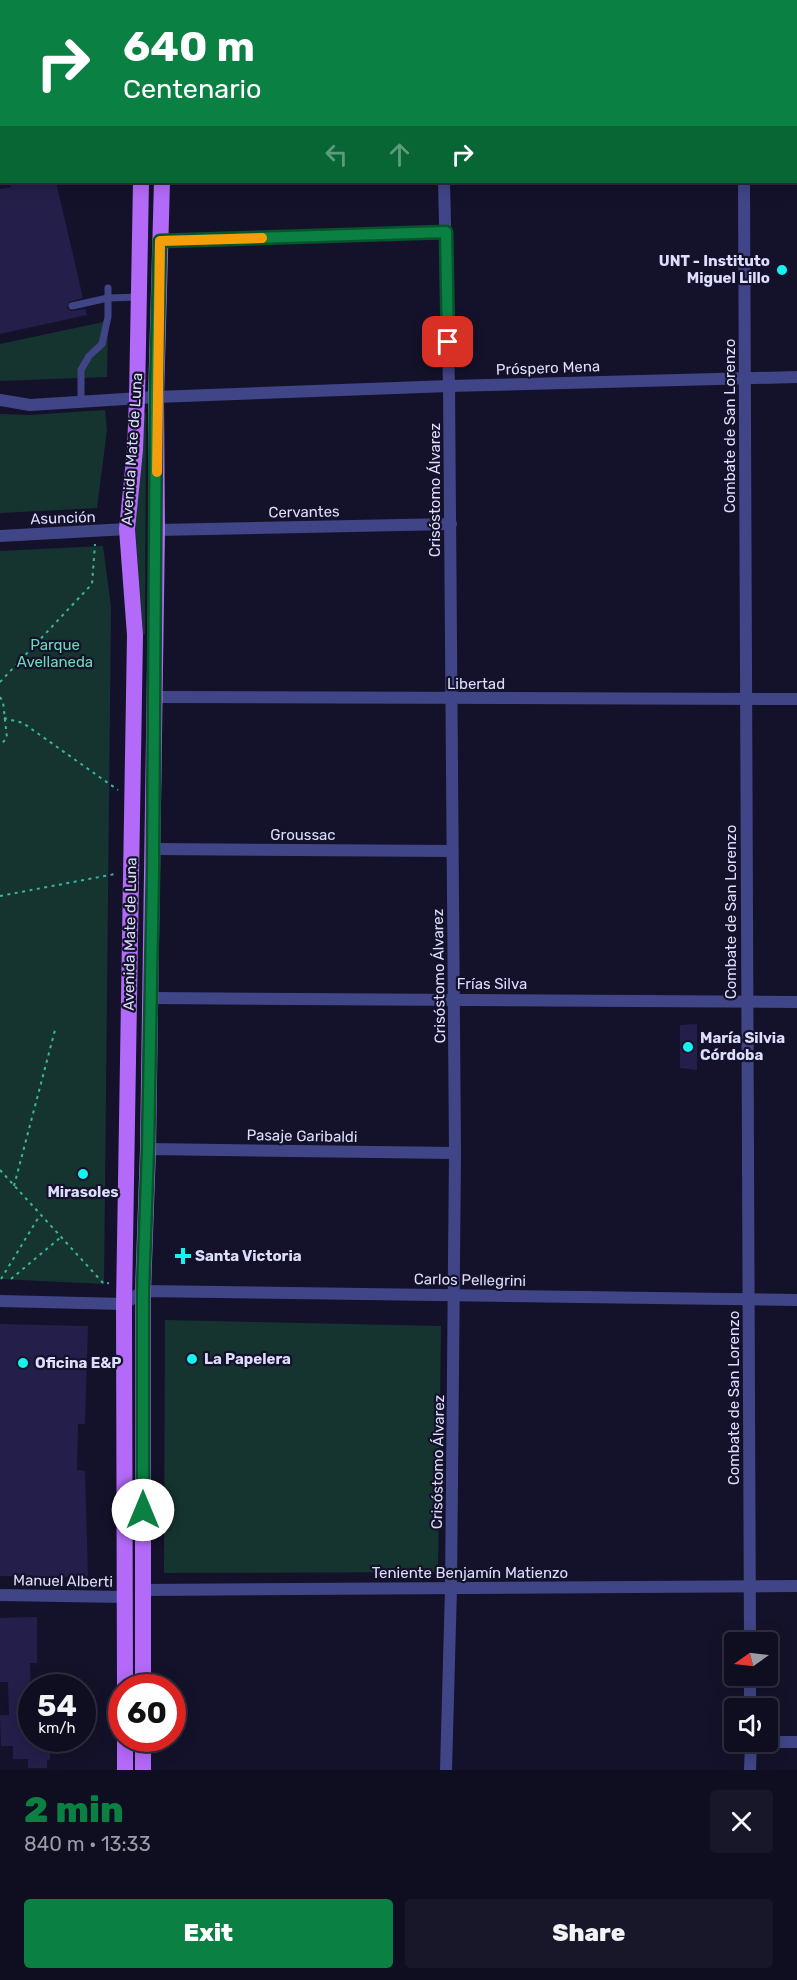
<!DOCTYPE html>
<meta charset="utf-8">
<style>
:root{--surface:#0f0e20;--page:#181729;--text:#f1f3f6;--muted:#9b9ca5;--line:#2f2e3e;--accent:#0b8043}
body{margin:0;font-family:Rubik,sans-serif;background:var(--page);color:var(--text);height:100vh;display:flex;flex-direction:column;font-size:22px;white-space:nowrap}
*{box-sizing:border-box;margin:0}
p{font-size:20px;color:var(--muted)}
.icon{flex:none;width:33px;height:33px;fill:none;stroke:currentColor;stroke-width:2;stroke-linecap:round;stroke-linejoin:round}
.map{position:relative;height:1770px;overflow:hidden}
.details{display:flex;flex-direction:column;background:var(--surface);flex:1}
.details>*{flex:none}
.guide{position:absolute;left:0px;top:0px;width:798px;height:183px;box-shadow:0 3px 15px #0003,0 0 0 2px var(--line);background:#0b8043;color:#fff;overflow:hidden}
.needle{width:39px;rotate:256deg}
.controls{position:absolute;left:724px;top:1632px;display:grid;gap:12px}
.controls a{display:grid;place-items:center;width:54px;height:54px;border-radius:6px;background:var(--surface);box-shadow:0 3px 15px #0003,0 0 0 2px var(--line);font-size:30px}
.speed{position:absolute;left:18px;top:1674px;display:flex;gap:12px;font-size:30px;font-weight:700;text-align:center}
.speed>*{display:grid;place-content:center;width:78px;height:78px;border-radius:50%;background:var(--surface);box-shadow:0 3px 15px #0003,0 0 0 2px var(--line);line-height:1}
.speed small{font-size:15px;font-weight:400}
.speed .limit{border:9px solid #d22;background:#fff;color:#111}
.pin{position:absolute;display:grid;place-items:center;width:51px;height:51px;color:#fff;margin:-26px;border-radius:12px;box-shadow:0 3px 9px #0006}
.me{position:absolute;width:66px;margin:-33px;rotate:0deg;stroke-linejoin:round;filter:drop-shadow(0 0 4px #0008)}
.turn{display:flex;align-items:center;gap:21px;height:126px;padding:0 24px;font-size:27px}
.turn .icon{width:78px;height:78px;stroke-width:2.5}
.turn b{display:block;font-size:42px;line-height:51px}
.lanes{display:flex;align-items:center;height:57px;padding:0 24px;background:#0003;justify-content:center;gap:30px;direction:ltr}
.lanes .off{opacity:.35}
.round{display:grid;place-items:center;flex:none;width:63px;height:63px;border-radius:6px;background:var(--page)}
.overview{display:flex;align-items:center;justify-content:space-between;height:102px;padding:0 24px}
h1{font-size:36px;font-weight:800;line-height:45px;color:var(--accent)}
.action{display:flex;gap:12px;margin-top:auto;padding:12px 24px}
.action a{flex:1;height:69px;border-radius:6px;background:var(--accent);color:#fff;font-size:24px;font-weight:800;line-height:69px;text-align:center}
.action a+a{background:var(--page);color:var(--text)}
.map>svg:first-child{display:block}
</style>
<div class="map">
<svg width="797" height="1770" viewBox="0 0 797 1770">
<rect width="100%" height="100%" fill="#14122a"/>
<g fill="#16342f">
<path d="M 108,321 L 107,377 L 0,381 L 0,344 Z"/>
<path d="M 105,410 L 107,430 L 97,508 L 0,513 L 0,414 L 29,415 Z"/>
<path d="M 143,413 L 146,413 L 145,634 L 143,634 L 135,524 Z"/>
<path d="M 103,546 L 111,607 L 104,1284 L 0,1279 L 0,551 Z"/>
<path d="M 165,1320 L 441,1326 L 438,1572 L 164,1573 Z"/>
</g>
<g fill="#231f4a">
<path d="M 10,182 L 56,182 L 83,298 L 69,302 L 67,308 L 71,311 L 85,309 L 87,315 L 0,334 L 0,189 L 11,187 Z"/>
<path d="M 697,1024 L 697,1070 L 680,1068 L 680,1025 Z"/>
<path d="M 0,1324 L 88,1326 L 85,1424 L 78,1424 L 77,1470 L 85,1471 L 88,1577 L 0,1576 Z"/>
<path d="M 37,1617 L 37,1663 L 30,1663 L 32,1738 L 50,1738 L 50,1760 L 47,1760 L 47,1768 L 28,1768 L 28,1759 L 13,1759 L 13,1746 L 1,1746 L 0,1715 L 9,1715 L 8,1682 L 0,1682 L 0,1618 Z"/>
</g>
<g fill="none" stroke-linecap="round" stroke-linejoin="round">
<g stroke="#37b7a2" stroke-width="2" stroke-dasharray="3 4.5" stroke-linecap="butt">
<path d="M 0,682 L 92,584 L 95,544"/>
<path d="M 0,697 L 3,702 L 7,738 L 0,745"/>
<path d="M 4,718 L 23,723 L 118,790"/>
<path d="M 0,896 L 115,874"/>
<path d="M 0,1170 L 104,1284 L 109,1283"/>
<path d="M 14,1186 L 55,1030"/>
<path d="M 1,1279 L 40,1215"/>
<path d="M 11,1279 L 61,1237"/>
</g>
<g stroke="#404587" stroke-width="7">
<path d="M 0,99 L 2,97"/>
<path d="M 72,306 L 108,298 L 139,297"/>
<path d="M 81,403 L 81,370 L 89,356 L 102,344 L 108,317 L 108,288"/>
</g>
<g stroke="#404587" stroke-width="12">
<path d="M 433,0 L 434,2"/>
<path d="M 657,0 L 657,2"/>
<path d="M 792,0 L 792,2"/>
<path d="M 796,64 L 797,64"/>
<path d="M 0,85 L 2,85"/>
<path d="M 444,182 L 449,386 L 455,1153 L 451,1588 L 446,1770"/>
<path d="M 160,241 L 446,232"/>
<path d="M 156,397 L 449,386 L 797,377"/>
<path d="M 157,530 L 451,524"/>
<path d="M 0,536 L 127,529"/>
<path d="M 155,697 L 797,699"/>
<path d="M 153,849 L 452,851"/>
<path d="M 151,998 L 797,1002"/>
<path d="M 148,1149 L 455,1153"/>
<path d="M 143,1590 L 797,1586"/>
<path d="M 0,1595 L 125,1597"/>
<path d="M 763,1742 L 797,1742"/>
</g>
<g stroke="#404587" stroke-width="12">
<path d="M 744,182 L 750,1642"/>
<path d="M 0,400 L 30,405 L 156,397"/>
<path d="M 0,1301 L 124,1304 L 143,1291 L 797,1300"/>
<path d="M 750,1676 L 750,1708"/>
<path d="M 750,1770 L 751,1742"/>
</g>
<g stroke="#b36af8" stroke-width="16">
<path d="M 144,2 L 144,0"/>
<path d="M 166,2 L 166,0"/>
<path d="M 125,1688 L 124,1304 L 135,635 L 127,529 L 135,450 L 137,398 L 141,182"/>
<path d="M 143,1688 L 143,1291 L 148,1149 L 157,530 L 156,397 L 162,182"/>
<path d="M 125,1738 L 125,1770"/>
<path d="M 143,1738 L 143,1770"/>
</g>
</g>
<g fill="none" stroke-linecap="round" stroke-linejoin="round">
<g stroke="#07532c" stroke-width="15">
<path id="route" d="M 143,1510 L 143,1291 L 148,1149 L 153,871 L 156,397 L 160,241 L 446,232 L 448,342"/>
</g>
<use href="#route" stroke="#0b8043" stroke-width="10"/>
<path stroke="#f59e0b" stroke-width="10" d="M 157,472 L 160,241 L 262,238"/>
</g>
<g fill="#13f4f1" stroke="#14122a" stroke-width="2">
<circle cx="782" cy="270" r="6"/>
<circle cx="688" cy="1047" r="6"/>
<circle cx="83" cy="1174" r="6"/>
<path d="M180 1247h6v6h6v6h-6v6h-6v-6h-6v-6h6z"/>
<circle cx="192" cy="1359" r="6"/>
<circle cx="23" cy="1363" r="6"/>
</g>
<g text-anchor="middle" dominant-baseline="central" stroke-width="4.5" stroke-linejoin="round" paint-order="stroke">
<g font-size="15" font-weight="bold" fill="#ddddfd" stroke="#14122a" text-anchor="start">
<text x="770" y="261" text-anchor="end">UNT - Instituto<tspan x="770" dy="17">Miguel Lillo</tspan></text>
<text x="700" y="1038">María Silvia<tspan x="700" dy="17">Córdoba</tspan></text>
<text x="83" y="1192" text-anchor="middle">Mirasoles</text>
<text x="195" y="1256">Santa Victoria</text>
<text x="204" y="1359">La Papelera</text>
<text x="35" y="1363">Oficina E&amp;P</text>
</g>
<g font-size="15" fill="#ddddfd" stroke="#14122a">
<text transform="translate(548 368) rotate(-2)">Próspero Mena</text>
<text transform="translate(730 426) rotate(-90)">Combate de San Lorenzo</text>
<text transform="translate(132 449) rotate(-86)">Avenida Mate de Luna</text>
<text transform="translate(435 490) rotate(-90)">Crisóstomo Álvarez</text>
<text transform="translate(304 512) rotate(-1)">Cervantes</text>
<text transform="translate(63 518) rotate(-2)">Asunción</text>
<text x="476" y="684">Libertad</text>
<text x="303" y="835">Groussac</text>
<text transform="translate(731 912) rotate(-90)">Combate de San Lorenzo</text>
<text transform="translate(130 934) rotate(-89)">Avenida Mate de Luna</text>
<text transform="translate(439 976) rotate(-91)">Crisóstomo Álvarez</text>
<text x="492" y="984">Frías Silva</text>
<text transform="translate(302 1136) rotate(1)">Pasaje Garibaldi</text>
<text transform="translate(470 1280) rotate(1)">Carlos Pellegrini</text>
<text transform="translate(734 1398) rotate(-90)">Combate de San Lorenzo</text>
<text transform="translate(438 1462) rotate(-89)">Crisóstomo Álvarez</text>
<text x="470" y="1573">Teniente Benjamín Matienzo</text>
<text transform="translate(63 1581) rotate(1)">Manuel Alberti</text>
</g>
<g font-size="15" fill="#6bdbb3" stroke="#14122a">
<text x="55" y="645">Parque<tspan x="55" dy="17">Avellaneda</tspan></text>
</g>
</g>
</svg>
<div class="controls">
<a><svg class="needle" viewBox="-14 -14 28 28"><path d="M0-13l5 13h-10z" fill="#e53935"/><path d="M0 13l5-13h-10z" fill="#9b9ca5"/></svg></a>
<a><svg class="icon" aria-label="sound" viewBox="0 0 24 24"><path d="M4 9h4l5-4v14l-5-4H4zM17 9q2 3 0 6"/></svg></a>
</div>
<div class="speed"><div>54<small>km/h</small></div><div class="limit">60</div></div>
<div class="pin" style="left:448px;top:342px;background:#d93025"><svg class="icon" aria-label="arrive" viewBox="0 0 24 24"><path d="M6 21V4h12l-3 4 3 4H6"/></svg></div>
<svg class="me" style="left:143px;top:1510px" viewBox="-20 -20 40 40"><circle r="19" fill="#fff"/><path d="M0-13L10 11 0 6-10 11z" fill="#0b8043"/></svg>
<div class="guide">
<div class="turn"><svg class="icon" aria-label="right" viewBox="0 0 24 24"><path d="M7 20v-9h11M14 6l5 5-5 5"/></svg><div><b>640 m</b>Centenario</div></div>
<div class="lanes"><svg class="icon off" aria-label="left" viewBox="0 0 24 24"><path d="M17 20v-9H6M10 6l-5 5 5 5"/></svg><svg class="icon off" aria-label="ahead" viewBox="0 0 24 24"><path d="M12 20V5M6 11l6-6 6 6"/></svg><svg class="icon" aria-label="right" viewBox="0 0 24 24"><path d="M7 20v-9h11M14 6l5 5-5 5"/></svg></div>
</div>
</div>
<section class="details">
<div class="overview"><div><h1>2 min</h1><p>840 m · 13:33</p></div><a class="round"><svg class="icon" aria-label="close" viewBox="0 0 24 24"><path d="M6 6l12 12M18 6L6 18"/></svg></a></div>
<div class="action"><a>Exit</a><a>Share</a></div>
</section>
